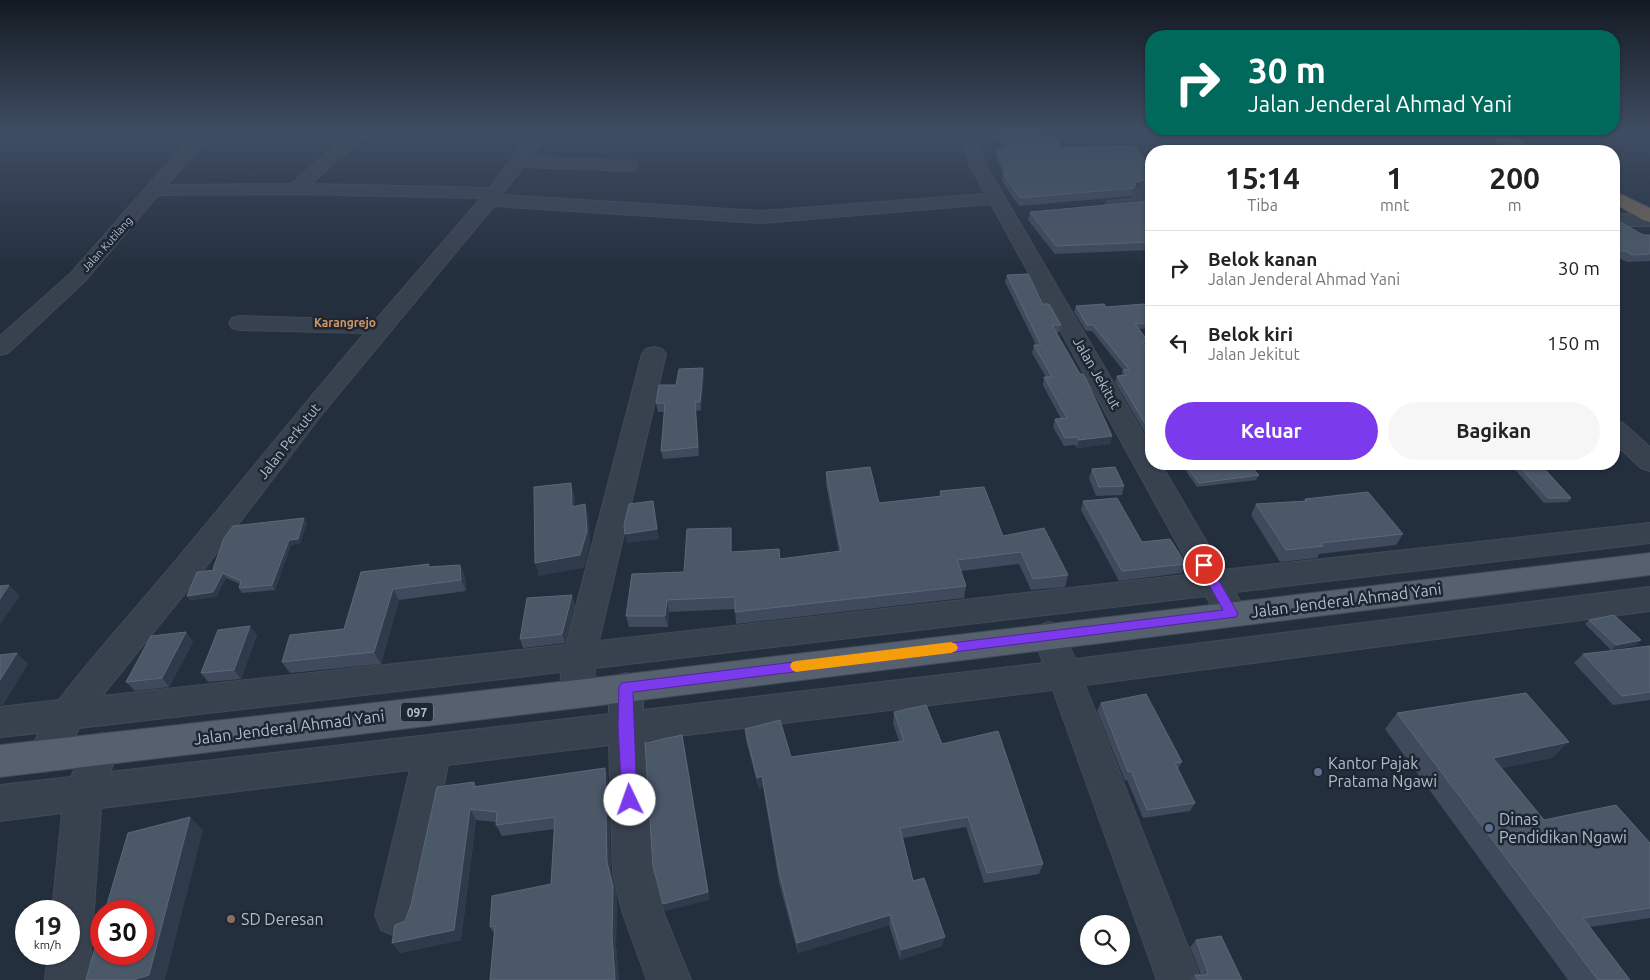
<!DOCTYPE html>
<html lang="id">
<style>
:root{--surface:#fff;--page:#f6f6f6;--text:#222;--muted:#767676;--line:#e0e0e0;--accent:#7c3aed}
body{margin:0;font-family:Ubuntu,sans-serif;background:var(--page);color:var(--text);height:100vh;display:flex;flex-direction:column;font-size:19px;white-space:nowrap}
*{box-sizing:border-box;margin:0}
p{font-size:16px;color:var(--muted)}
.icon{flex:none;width:28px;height:28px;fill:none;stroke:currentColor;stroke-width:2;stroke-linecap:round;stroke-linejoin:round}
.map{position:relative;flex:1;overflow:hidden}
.side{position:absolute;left:1145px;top:145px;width:475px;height:325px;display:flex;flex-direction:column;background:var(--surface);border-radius:20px;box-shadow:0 1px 4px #0004}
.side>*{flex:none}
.guide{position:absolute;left:1145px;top:30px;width:475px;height:105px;border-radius:20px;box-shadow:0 1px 4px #0004;background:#00695c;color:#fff;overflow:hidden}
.tools{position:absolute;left:1080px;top:915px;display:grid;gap:10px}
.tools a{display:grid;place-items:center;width:50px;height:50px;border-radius:50%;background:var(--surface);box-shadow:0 1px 4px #0004;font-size:25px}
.speed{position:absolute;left:15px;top:900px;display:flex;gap:10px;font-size:25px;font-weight:700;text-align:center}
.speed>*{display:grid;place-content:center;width:65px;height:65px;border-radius:50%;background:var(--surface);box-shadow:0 1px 4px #0004;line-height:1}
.speed small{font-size:12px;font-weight:400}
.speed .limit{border:8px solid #d22;background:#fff;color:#111}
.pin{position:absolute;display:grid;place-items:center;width:42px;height:42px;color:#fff;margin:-21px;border:2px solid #fff;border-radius:50%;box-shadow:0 1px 5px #0007}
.me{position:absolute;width:55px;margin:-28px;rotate:357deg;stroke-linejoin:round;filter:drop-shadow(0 0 4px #0008)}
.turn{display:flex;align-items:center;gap:18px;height:105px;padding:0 20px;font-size:22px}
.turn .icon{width:65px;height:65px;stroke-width:2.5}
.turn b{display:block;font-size:35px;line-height:42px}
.eta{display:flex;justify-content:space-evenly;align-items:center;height:85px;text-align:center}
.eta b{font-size:30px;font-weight:700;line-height:35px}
.action{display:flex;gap:10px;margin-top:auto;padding:10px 20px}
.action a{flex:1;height:58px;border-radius:30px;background:var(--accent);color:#fff;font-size:20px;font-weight:700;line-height:58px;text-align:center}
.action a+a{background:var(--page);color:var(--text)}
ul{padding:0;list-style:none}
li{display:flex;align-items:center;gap:15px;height:75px;padding:0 20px;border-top:1px solid var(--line)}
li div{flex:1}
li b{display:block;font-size:19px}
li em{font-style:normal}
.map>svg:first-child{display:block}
</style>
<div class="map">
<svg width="1650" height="980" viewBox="0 0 1650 980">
<rect width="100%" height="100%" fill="#242f3e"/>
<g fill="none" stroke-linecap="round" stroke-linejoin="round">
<g stroke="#414a57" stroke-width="2">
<g id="minor">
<path d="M 196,131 L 214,131 L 167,185 L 291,184 L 352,131 L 370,131 L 311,184 L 490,188 L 533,131 L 549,131 L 530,157 L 630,161 L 636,162 L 638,166 L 636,170 L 630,171 L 523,167 L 502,195 L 761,211 L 985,194 L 971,167 L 956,131 L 972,131 L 987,167 L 1151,447 L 1151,464 L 1161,464 L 1223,570 L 1650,523 L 1650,543 L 1235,592 L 1248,614 L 1243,623 L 1232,626 L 1221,623 L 1206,596 L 595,668 L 594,694 L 589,704 L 577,708 L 565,704 L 560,694 L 561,672 L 79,728 L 58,768 L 45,772 L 32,768 L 27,756 L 39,733 L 0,737 L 0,707 L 59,700 C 98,649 142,602 183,552 C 244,479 303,405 365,333 L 240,330 L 232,328 L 229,323 L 232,318 L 240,316 L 376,320 L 481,198 L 295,194 L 158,195 L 85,281 L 8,353 L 0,355 L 0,336 L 71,273 ZM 991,204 L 1194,574 L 599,641 L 666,354 L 662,349 L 654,347 L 646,349 L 642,354 L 566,645 L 102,696 L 205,568 L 322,414 L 494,206 L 761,223 Z"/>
<path d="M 1142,190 L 1151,194 L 1151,207 L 1114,210 L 1108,209 L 1105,205 L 1108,201 L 1135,198 L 1133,195 L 1136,191 Z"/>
<rect x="1614" y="214" width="36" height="12"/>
<path d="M 1614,421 L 1623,423 L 1650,447 L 1650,471 L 1641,468 L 1614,443 Z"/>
<path d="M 1650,587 L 1650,611 L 1085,685 L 1201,980 L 1157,980 L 1053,690 L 645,740 L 653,873 L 664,914 L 691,980 L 647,980 L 623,914 L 613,873 L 609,745 L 448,765 L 417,915 L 411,930 L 396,936 L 381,930 L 375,915 L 410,770 L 101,808 L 89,980 L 45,980 L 48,954 L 69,954 L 69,911 L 52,911 L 62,813 L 0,821 L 0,785 L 71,777 L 89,738 L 102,733 L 115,738 L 120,749 L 110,772 L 609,714 L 609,687 L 614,677 L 626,673 L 638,677 L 643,687 L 643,710 L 1043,663 L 1033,635 L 1038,626 L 1049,622 L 1060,626 L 1075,659 Z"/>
</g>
</g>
<g stroke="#414a57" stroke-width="2">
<path id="major" d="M 1650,553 L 1650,575 L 577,708 L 0,777 L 0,745 L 577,680 Z"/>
</g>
<g stroke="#434c59" stroke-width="2">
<g id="highway">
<path d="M 1481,131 L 1502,131 L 1534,148 L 1536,151 L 1516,151 L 1483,134 Z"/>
<path d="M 1614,191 L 1650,208 L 1650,222 L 1643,220 L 1614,203 Z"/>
</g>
</g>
<use href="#minor" fill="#38414e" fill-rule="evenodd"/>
<use href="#major" fill="#56606e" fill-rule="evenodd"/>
<use href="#highway" fill="#746855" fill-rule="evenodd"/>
</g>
<g fill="#3f4b5c">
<path d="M 993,131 L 1042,131 L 1045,136 L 1062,148 L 1148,164 L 1151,164 L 1151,193 L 1142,188 L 1134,190 L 1132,196 L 1019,206 L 1002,181 L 1003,173 L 996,157 L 997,149 L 1003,149 Z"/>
<path d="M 1151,201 L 1151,250 L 1055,254 L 1028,220 L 1030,212 Z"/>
<path d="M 1614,216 L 1617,220 L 1643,235 L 1650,235 L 1650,261 L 1627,262 L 1621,259 L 1614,258 Z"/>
<path d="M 1007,275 L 1043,304 L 1061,325 L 1059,332 L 1056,333 L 1112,436 L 1110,444 L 1077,448 L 1075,445 L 1064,446 L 1053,427 L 1055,419 L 1061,419 L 1043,385 L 1044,377 L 1046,377 L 1032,353 L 1034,345 L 1036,345 L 1005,282 Z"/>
<path d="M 1076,306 L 1106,307 L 1151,313 L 1151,328 L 1139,329 L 1148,341 L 1146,346 L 1151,352 L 1151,438 L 1148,438 L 1115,382 L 1117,376 L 1121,376 L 1123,370 L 1092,331 L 1086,331 L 1074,312 Z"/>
<path d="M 704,377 L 701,410 L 696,411 L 699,456 L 663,459 L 661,451 L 664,412 L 658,412 L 656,403 Z"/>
<path d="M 1184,464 L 1249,464 L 1259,475 L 1256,480 L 1197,487 L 1183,467 Z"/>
<path d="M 1513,464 L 1540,464 L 1571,498 L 1568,502 L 1544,503 L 1512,466 Z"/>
<path d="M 1092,469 L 1124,486 L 1122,495 L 1096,496 L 1089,478 Z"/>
<path d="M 826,472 L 879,503 L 939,497 L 940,491 L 1003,536 L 1068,575 L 1065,587 L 1031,590 L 1019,564 L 961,571 L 966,586 L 964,598 L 736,624 L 735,609 L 669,612 L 668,627 L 629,627 L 626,616 L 684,572 L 731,528 L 732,539 L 732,552 L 780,559 L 839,552 L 826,484 Z"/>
<path d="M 1305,499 L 1403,534 L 1396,545 L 1319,554 L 1317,558 L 1280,562 L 1251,515 L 1256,504 L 1304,501 Z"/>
<path d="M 1083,501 L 1142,542 L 1186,564 L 1182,573 L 1119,581 L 1081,510 Z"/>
<path d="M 307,523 L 300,543 L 291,545 L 275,590 L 242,593 L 239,588 L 240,584 L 226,578 L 216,597 L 190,600 L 187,596 L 214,570 L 213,569 Z"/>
<path d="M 460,565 L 465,577 L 466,591 L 399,600 L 381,664 L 290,673 L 282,662 L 344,629 L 361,572 Z"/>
<path d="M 575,604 L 565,643 L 523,648 L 520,639 Z"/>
<path d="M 1589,620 L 1637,645 L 1611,650 L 1585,624 Z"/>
<path d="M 186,632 L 193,642 L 169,687 L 135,691 L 126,682 Z"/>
<path d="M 257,635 L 241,679 L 208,682 L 201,673 Z"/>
<path d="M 1650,646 L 1650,700 L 1613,705 L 1574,663 L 1583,654 Z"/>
<path d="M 1101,703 L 1182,762 L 1178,769 L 1195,803 L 1190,811 L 1143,818 L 1127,780 L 1125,781 L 1097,711 Z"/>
<path d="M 894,712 L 942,744 L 1043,864 L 1039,874 L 984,883 L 966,827 L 903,838 L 913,881 L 942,946 L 900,960 L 889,925 L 798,953 L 779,882 L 763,787 L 759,789 L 746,740 L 745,729 L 791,757 L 899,741 L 893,723 Z"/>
<path d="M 1397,713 L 1552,758 L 1502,768 L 1544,820 L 1650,843 L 1650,918 L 1590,927 L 1630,980 L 1568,980 L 1385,729 Z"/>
<path d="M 605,768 L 608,780 L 611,873 L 617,896 L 616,946 L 619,980 L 490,980 L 494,934 L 490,927 L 551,884 L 554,829 L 502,836 L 496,825 L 496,822 L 476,820 L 461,940 L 400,953 L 392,943 L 405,921 L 474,782 L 477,787 Z"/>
<path d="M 1196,940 L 1242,980 L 1191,980 L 1195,975 L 1201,975 L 1190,947 Z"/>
</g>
<g fill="#2f3b4b">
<path d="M 1144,180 L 1142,188 L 1134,190 L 1132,196 L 1134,188 L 1136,182 Z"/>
<path d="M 703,368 L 704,377 L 701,410 L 700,402 Z"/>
<path d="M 1150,432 L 1151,432 L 1151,438 L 1148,438 Z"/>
<path d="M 1112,436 L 1110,444 L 1077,448 L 1079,440 Z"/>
<path d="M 571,483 L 575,497 L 575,520 L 572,507 Z"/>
<path d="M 653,501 L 659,539 L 627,543 L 625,534 Z"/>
<path d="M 585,504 L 589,518 L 590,545 L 584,568 L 539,576 L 535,563 Z"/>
<path d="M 304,518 L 307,523 L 300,543 L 291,545 L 275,590 L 272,585 L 289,540 Z"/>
<path d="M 731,528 L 732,539 L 732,564 L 731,552 Z"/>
<path d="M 460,565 L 465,577 L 466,591 L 461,580 Z"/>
<path d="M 223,573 L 226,578 L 216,597 L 190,600 L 187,596 Z"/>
<path d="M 9,585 L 20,596 L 0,625 L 0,599 Z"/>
<path d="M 393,589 L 399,600 L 381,664 L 374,652 Z"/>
<path d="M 572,595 L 575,604 L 565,643 L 562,634 Z"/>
<path d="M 667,600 L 669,612 L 668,627 L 665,616 Z"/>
<path d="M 250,626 L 257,635 L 241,679 L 234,670 Z"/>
<path d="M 186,632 L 193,642 L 169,687 L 162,678 Z"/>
<path d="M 1641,640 L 1637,645 L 1611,650 L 1616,645 Z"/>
<path d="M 17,653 L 28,664 L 3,705 L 0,705 L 0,680 Z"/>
<path d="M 1569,742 L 1552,758 L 1478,773 L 1493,758 Z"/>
<path d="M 684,744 L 710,900 L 665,911 L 663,904 Z"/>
<path d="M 605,768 L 608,780 L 611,873 L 617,896 L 616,946 L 619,980 L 615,980 L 607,862 Z"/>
<path d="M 762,776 L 763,787 L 759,789 L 757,778 Z"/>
<path d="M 470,809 L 476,820 L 461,940 L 400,953 L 392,943 Z"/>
<path d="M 190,817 L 203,830 L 165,980 L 133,980 Z"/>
<path d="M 890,915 L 889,925 L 798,953 L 797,943 Z"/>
<path d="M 945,937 L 942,946 L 900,960 L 901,950 Z"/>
</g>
<g fill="#4b5868" stroke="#5c6777">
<path d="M 998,131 L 1042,131 L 1045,136 L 1054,136 L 1062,148 L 1134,146 L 1148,164 L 1151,164 L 1151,184 L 1144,180 L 1136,182 L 1134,188 L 1020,198 L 1003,173 L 1007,173 L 997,149 L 1008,149 Z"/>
<path d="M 1151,201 L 1151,242 L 1056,246 L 1030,212 Z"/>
<path d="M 1614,216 L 1617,218 L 1617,220 L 1643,235 L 1650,235 L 1650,254 L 1632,255 L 1626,251 L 1614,251 Z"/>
<path d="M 1028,274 L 1043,304 L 1049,304 L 1061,325 L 1052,325 L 1080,374 L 1083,374 L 1087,381 L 1112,436 L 1079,440 L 1077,437 L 1065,438 L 1055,419 L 1067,418 L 1044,377 L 1052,377 L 1034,345 L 1041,345 L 1007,275 Z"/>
<path d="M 1104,304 L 1106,307 L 1144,304 L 1151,313 L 1151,323 L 1135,324 L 1148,341 L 1142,342 L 1151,352 L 1151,432 L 1150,432 L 1117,376 L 1127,375 L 1123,370 L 1129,369 L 1093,325 L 1087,325 L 1076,306 Z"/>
<path d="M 703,368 L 700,402 L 695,402 L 698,447 L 661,451 L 665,403 L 656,403 L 659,385 L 676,385 L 679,369 Z"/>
<path d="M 1185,464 L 1249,464 L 1259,475 L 1199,483 Z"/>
<path d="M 1517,464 L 1540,464 L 1571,498 L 1548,498 Z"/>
<path d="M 870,467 L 879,503 L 942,496 L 940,491 L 984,487 L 1003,536 L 1044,528 L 1068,575 L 1033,579 L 1021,552 L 957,560 L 966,586 L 735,612 L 735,597 L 667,600 L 665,616 L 626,616 L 632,574 L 684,572 L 687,529 L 731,528 L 731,552 L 779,549 L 780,559 L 841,551 L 826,472 Z"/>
<path d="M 1115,467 L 1124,486 L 1099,487 L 1092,469 Z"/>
<path d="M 571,483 L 572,507 L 585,504 L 587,531 L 580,555 L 535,563 L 534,487 Z"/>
<path d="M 1368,492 L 1403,534 L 1321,543 L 1323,546 L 1286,550 L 1256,504 L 1307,501 L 1305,499 Z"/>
<path d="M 1117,498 L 1142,542 L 1170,539 L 1186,564 L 1122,571 L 1083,501 Z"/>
<path d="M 653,501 L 657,529 L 625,534 L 624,525 L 629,504 Z"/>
<path d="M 304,518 L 298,539 L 289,540 L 272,585 L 239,588 L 241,581 L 223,573 L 213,592 L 187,596 L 197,572 L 215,570 L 213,569 L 224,538 L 233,526 Z"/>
<path d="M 429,564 L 428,567 L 460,565 L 461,580 L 393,589 L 374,652 L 282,662 L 290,635 L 344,629 L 361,572 Z"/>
<path d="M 9,585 L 0,599 L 0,586 Z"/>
<path d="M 572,595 L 562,634 L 520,639 L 527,598 Z"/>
<path d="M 1614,615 L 1641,640 L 1616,645 L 1589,620 Z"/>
<path d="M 250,626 L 234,670 L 201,673 L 218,630 Z"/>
<path d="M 186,632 L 162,678 L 126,682 L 151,636 Z"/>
<path d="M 1650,646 L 1650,692 L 1622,696 L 1583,654 Z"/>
<path d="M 17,653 L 0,680 L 0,655 Z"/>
<path d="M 1526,693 L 1569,742 L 1493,758 L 1544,820 L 1616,805 L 1650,843 L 1650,908 L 1583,918 L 1630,980 L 1598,980 L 1397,713 Z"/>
<path d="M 1146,694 L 1182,762 L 1175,763 L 1195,803 L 1147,810 L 1131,771 L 1128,772 L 1101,703 Z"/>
<path d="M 926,705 L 942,744 L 998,731 L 1043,864 L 987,873 L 968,817 L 900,828 L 913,881 L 924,878 L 945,937 L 901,950 L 890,915 L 797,943 L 779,872 L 762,776 L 757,778 L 745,729 L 780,720 L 791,757 L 904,741 L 894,712 Z"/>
<path d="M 682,735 L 708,892 L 663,904 L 653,866 L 645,743 Z"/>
<path d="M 605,768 L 607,862 L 613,886 L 612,936 L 615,980 L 490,980 L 495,926 L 490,927 L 492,896 L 551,884 L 555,817 L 496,825 L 497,812 L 470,809 L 454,930 L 392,943 L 395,925 L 405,921 L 411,905 L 437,787 L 474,782 L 473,787 Z"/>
<path d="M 190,817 L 149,975 L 133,980 L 86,980 L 101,926 L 101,954 L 144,954 L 144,911 L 105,911 L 128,833 Z"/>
<path d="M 1221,936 L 1242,980 L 1198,980 L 1195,975 L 1207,975 L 1208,972 L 1196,940 Z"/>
</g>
<linearGradient id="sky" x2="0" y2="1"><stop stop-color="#141a22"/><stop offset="0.49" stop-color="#3f4d63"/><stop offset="1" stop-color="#3f4d63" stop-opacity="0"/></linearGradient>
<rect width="1650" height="269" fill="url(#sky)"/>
<path fill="#7c3aed" stroke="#51269a" d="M 1204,561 L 1208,562 L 1236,610 L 1238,614 L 1236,617 L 633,692 L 637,800 L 635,805 L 630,807 L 624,805 L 622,800 L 618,726 L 619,687 L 621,683 L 1223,610 L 1198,565 L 1200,562 Z"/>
<path fill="#f59e0b" d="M 951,642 L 956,644 L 958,648 L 956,651 L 951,653 L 796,672 L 792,670 L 790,666 L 792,662 L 796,661 Z"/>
<g fill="#5c6f8a" stroke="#1d2633" stroke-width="2">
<circle cx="1318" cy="772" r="5"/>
<circle cx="1489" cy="828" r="5"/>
</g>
<circle fill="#8d6e63" stroke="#1d2633" stroke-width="2" cx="231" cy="919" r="5"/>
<g text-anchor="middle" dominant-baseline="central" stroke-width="5" stroke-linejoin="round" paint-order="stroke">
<g font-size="11" fill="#b4bcc9" stroke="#1d2633">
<text transform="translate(107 244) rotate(-48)">Jalan Kutilang</text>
</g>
<g font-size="12" font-weight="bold" fill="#d59563" stroke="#1d2633">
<text x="345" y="322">Karangrejo</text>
</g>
<rect fill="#1d2633" stroke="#878f9c" stroke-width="1" x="401" y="702.5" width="32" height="19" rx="4"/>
<g font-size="12" font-weight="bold" fill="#b4bcc9">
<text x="417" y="712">097</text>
</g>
<g font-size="14" fill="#b4bcc9" stroke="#1d2633">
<text transform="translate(1097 373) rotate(60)">Jalan Jekitut</text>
<text transform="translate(289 441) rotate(-52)">Jalan Perkutut</text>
</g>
<g font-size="16" fill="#b4bcc9" stroke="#1d2633">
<text transform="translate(1346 600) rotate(-7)">Jalan Jenderal Ahmad Yani</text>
<text transform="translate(289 727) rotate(-7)">Jalan Jenderal Ahmad Yani</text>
</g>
<g font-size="16" fill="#b4bcc9" stroke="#1d2633" text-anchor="start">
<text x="1328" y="763">Kantor Pajak<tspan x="1328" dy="18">Pratama Ngawi</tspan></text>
<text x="1499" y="819">Dinas<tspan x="1499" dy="18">Pendidikan Ngawi</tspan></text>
<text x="241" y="919">SD Deresan</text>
</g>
</g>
</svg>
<div class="tools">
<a><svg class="icon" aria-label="search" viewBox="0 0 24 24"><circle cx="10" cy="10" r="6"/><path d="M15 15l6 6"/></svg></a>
</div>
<div class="speed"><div>19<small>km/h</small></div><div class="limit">30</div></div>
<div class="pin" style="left:1204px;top:565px;background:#d93025"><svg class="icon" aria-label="arrive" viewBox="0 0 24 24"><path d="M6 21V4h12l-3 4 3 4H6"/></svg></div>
<svg class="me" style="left:630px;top:800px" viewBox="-20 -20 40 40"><circle r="19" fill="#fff"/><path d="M0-13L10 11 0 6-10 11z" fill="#7c3aed"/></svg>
<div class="guide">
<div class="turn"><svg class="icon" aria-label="right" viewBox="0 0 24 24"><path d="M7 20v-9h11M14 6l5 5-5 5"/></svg><div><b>30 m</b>Jalan Jenderal Ahmad Yani</div></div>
</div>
<section class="side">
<div class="eta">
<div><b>15:14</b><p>Tiba</p></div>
<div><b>1</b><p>mnt</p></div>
<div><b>200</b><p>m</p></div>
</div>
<ul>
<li><svg class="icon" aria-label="right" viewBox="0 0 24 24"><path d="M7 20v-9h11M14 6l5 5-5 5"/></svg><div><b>Belok kanan</b><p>Jalan Jenderal Ahmad Yani</p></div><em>30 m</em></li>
<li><svg class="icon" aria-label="left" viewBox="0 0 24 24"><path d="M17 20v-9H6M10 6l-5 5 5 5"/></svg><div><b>Belok kiri</b><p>Jalan Jekitut</p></div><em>150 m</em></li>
</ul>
<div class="action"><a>Keluar</a><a>Bagikan</a></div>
</section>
</div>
